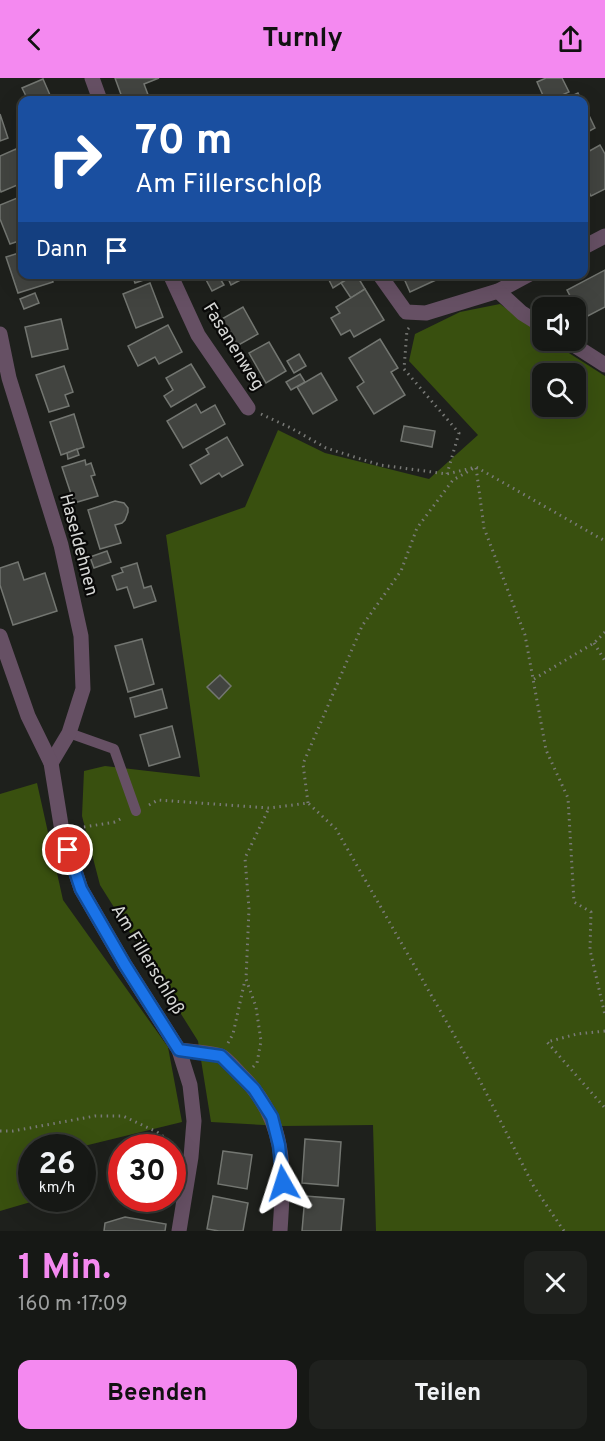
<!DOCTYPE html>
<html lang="de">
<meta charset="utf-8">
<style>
:root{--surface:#161815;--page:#1f211e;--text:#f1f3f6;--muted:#9ea0a0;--line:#353734;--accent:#f489f0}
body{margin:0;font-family:Overpass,sans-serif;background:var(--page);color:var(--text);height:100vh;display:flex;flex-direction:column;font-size:22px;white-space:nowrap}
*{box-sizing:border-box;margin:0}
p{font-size:20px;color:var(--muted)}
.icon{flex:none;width:33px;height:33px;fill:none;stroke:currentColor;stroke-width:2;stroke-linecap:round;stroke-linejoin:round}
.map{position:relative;height:1153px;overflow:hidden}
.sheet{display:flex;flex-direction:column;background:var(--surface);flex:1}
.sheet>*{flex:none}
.hud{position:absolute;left:18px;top:18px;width:570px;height:183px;border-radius:12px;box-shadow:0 6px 24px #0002,0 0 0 2px var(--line);background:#1a4fa0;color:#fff;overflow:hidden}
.controls{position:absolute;left:532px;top:219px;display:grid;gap:12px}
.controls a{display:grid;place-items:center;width:54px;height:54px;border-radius:12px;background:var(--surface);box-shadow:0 6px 24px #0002,0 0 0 2px var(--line);font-size:30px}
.speed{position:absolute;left:18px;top:1056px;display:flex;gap:12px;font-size:30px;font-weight:700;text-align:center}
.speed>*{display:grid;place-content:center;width:78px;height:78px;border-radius:50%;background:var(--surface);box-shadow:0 6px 24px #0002,0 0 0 2px var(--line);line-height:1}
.speed small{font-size:15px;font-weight:400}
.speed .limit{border:9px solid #d22;background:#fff;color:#111}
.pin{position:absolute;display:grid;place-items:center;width:51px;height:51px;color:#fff;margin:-26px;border:3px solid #fff;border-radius:50%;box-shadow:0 2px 6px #0007}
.me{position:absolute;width:66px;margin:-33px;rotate:354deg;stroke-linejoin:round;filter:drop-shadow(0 0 4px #0008)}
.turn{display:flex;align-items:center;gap:21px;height:126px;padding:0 18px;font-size:27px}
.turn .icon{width:78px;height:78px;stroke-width:2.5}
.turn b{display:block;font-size:42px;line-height:51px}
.then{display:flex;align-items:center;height:57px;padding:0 18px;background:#0003;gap:12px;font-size:22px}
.round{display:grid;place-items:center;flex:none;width:63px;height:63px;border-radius:12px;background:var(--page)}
.summary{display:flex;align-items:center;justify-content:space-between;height:102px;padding:0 18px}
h1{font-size:36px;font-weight:700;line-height:45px;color:var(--accent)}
.cta{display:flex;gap:12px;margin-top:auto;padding:12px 18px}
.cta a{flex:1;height:69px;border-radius:12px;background:var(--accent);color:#111;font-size:24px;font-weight:700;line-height:69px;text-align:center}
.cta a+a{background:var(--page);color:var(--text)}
header{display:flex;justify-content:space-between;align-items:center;height:78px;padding:0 18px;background:var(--accent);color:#111;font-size:27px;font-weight:700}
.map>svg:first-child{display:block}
</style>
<header><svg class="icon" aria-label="back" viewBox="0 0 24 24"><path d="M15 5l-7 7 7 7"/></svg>Turnly<svg class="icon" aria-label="share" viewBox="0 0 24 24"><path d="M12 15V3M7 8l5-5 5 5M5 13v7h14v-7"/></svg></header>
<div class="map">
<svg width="605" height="1153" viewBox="0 0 605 1153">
<rect width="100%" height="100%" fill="#1e201c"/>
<g fill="#39500f" fill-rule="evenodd">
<path d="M 500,226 L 543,257 L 543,262 L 550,263 L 605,298 L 605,1153 L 376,1153 L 373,1047 L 283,1048 L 211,1044 L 198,963 L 100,807 L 82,738 L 84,693 L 105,688 L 200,699 L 166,457 L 245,429 L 278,352 L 325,375 L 429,401 L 478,357 L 409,283 L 415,256 L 460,234 ZM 543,296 L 576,296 L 576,328 L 543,328 Z"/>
<path d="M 37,705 L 63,822 L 168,969 L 182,1044 L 80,1069 L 32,1070 L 32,1120 L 41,1121 L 0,1133 L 0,716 Z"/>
</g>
<g fill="#424440" stroke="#737671" stroke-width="1.5">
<path d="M 115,0 L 159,0 L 144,6 L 150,22 L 123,22 Z"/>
<path d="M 546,0 L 562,0 L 569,14 L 551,22 L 545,22 L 537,4 Z"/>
<path d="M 43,1 L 50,17 L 43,20 L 44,22 L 28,22 L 22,10 Z"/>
<path d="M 578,15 L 581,22 L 563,22 Z"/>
<path d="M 584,27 L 595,50 L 584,56 Z"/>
<path d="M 0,36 L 8,60 L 0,63 Z"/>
<path d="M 600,67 L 605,76 L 605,111 L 591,118 L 584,105 L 584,76 Z"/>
<path d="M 16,71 L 22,85 L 22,105 L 1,114 L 0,111 L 0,78 Z"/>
<path d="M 22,118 L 22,162 L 10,166 L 0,141 L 0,127 Z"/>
<path d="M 22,174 L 22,196 L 51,196 L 53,204 L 18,215 L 6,179 Z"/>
<path d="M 605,192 L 605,229 L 582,241 L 567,212 Z"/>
<path d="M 132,196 L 154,196 L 155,198 L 135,205 Z"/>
<path d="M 203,196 L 224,196 L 219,199 L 224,207 L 212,213 Z"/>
<path d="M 226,196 L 252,196 L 231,207 Z"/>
<path d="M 326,196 L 355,196 L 333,210 Z"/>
<path d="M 355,196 L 356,196 L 365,211 L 351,220 L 341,205 Z"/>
<path d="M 402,196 L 436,196 L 438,201 L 410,214 Z"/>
<path d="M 150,205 L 163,239 L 136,250 L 123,216 Z"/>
<path d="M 365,211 L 384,242 L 354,259 L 350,252 L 341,257 L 331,240 L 340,235 L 336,229 Z"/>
<path d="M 35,215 L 39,225 L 24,231 L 20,221 Z"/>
<path d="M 243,229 L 258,256 L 235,269 L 220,242 Z"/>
<path d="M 61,241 L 68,271 L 32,279 L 25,249 Z"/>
<path d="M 168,247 L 182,274 L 159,286 L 155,279 L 138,288 L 128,268 Z"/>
<path d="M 380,261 L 398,290 L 391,294 L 405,317 L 374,336 L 357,309 L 364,304 L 349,280 Z"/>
<path d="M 269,264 L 286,293 L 266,305 L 249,275 Z"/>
<path d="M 299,276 L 306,288 L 294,295 L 287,283 Z"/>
<path d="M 191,286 L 205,309 L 171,329 L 164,318 L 173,312 L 166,300 Z"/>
<path d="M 64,288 L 73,314 L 65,317 L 69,328 L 49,334 L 36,297 Z"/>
<path d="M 321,295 L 337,322 L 313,336 L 297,309 Z"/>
<path d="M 300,296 L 305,304 L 291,312 L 286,304 Z"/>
<path d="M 196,326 L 201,335 L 215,327 L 225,346 L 183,370 L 167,343 Z"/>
<path d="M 74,336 L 84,369 L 61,377 L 50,344 Z"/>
<path d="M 404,348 L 435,353 L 432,369 L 401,363 Z"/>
<path d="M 227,359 L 243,387 L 222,399 L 219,395 L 201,406 L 190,387 L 209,376 L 206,371 Z"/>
<path d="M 77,371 L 79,377 L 68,381 L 67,375 Z"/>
<path d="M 85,382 L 86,387 L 91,385 L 95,397 L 91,398 L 98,418 L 74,425 L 62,389 Z"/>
<path d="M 115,423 L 124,425 L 128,430 L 128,434 L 125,442 L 122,445 L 115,447 L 121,465 L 100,471 L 88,432 Z"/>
<path d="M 107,473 L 111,484 L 94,490 L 90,479 Z"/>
<path d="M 18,484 L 24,502 L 45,495 L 57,533 L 13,547 L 0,507 L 0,490 Z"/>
<path d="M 137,485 L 144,510 L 151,508 L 156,523 L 134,530 L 127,509 L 117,512 L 112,498 L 123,494 L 121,490 Z"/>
<path d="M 142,561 L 154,606 L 128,614 L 115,568 Z"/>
<path d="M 220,597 L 231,608 L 219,621 L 207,609 Z"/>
<path d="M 162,611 L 167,630 L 135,639 L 130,620 Z"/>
<path d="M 172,648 L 180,679 L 149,688 L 140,657 Z"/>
<path d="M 305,1061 L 341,1064 L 338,1108 L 302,1105 Z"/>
<path d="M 223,1073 L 252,1077 L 247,1111 L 218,1106 Z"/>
<path d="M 119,1078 L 122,1078 L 122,1096 L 118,1096 Z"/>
<path d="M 213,1118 L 248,1125 L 243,1153 L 219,1153 L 207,1151 Z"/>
<path d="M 305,1118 L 344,1121 L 341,1153 L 302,1153 Z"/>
<path d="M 130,1120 L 163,1120 L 163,1127 L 129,1125 Z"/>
<path d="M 125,1139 L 166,1146 L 165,1153 L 104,1153 L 105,1145 Z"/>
</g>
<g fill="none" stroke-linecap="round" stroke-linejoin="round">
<g stroke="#797a77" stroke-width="3" stroke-dasharray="1.5 4.5" stroke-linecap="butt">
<path d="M 409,250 L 407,252 L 404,291 L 459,355 L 447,396"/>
<path d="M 261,336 L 291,350 L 326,370 L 380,387 L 447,396 L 476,389 L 605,463"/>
<path d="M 594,565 L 605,583"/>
<path d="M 534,601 L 594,565 L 605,554"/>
<path d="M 308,725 L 303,686 L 362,548 L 401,493 L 417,450 L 453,402 L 476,389 L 484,450 L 525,557 L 546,672 L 568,720 L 574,824 L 591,834 L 590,872 L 605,937"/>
<path d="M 149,727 L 158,722 L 269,730 L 308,725 L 336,751 L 477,997 L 534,1109 L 564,1153"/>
<path d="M 78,750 L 115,744 L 124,739"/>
<path d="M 605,953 L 577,956 L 547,964 L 605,1030"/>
<path d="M 228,965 L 233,956 L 245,902"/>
<path d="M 253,989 L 257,985 L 261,963 L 256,929 L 246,901 L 249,831 L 245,780 L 269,730"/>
<path d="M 0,1053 L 13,1053 L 95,1038 L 123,1038 L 157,1054 L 175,1067"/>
</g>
<path stroke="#665064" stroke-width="10" d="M 69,655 L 114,671 L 136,733"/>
<g stroke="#665064" stroke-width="15">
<path d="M 92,0 L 100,22"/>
<path d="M 584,169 L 605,158"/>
<path d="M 170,196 L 198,257 L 248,330"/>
<path d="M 379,196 L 406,234 L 426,235 L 498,213 L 530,196"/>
<path d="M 498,213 L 522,235 L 543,248"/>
<path d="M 0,256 L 9,300 L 61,467 L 81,558 L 83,611 L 69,655 L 51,685"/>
<path d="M 566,262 L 605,287"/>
<path d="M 0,558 L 28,638 L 51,685 L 62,753 L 81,811 L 125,887 L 179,972 L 190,1007 L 194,1043 L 191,1079 L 179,1153"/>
<path d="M 179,972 C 188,973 214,975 221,978 C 226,980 236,992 241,997 C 288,1043 284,1093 280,1153"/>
</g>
</g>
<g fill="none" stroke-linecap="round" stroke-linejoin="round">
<g stroke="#114b97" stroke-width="15">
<path id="route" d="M 68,772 L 81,811 L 125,887 L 179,972 L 221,978 L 254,1011 L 272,1039 L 279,1067 L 283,1105"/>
</g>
<use href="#route" stroke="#1a73e8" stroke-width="10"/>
</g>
<g text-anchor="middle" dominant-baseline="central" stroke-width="4.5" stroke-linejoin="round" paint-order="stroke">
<g font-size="18" fill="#d6d7d5" stroke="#090908">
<text transform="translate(233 269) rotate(58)">Fasanenweg</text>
<text transform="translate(78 467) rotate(75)">Haseldehnen</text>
<text transform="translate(147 882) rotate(59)">Am Fillerschloß</text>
</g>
</g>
</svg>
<div class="controls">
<a><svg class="icon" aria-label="sound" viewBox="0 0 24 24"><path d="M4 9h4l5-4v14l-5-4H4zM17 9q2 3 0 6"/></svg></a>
<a><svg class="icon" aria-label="search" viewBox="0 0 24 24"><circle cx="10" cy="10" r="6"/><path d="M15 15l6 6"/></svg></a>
</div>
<div class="speed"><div>26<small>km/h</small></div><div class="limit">30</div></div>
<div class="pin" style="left:68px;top:772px;background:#d93025"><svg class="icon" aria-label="arrive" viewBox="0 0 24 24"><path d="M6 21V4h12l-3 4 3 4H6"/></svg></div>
<svg class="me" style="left:283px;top:1105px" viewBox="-20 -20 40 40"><path d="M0-17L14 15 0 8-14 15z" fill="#1a73e8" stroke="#fff" stroke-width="4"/></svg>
<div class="hud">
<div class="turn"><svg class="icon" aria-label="right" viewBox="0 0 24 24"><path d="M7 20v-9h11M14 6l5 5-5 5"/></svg><div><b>70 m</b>Am Fillerschloß</div></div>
<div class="then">Dann<svg class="icon" aria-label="arrive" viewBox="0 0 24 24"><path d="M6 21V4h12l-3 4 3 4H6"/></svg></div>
</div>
</div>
<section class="sheet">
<div class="summary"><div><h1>1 Min.</h1><p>160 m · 17:09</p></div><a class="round"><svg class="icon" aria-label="close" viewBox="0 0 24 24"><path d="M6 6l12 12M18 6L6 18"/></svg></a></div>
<div class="cta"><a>Beenden</a><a>Teilen</a></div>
</section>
